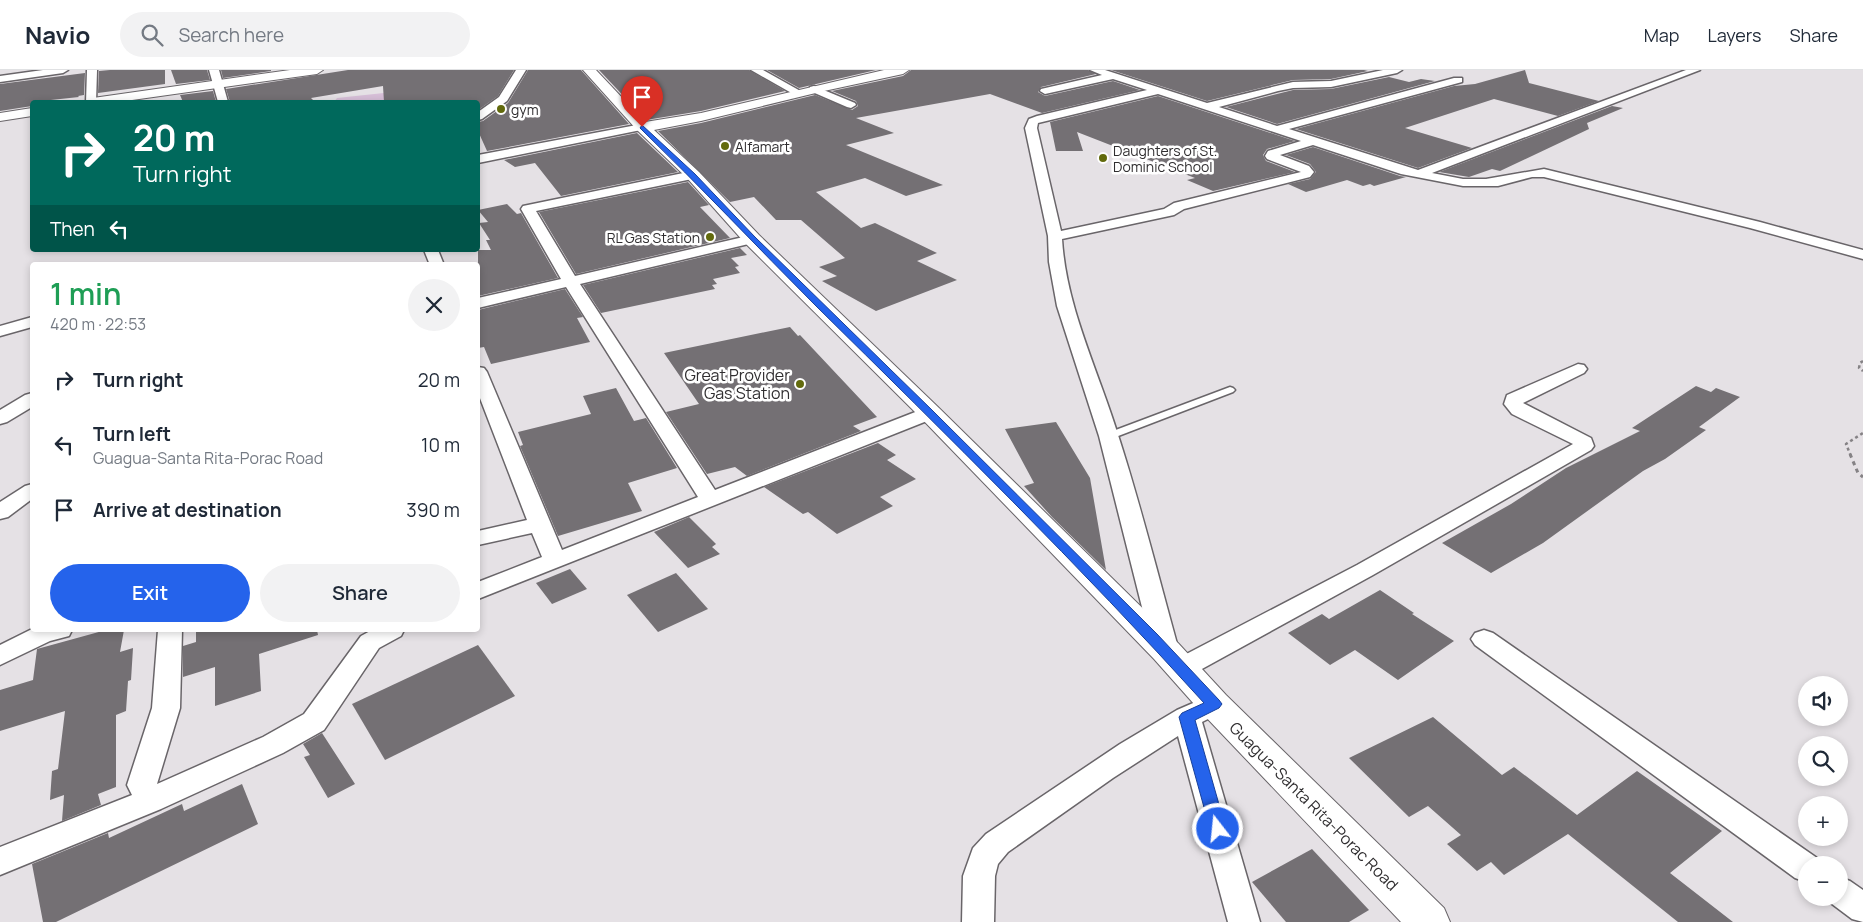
<!DOCTYPE html>
<meta charset="utf-8">
<style>
:root{--surface:#fff;--page:#f2f2f3;--text:#1f2937;--muted:#747a83;--line:#e0e1e3;--accent:#2563eb}
body{margin:0;font-family:Manrope,sans-serif;background:var(--page);color:var(--text);height:100vh;display:flex;flex-direction:column;font-size:19px;white-space:nowrap}
*{box-sizing:border-box;margin:0}
p{font-size:16px;color:var(--muted)}
.icon{flex:none;width:28px;height:28px;fill:none;stroke:currentColor;stroke-width:2;stroke-linecap:round;stroke-linejoin:round}
.map{position:relative;flex:1;overflow:hidden}
.drawer{position:absolute;left:30px;top:192px;width:450px;height:370px;display:flex;flex-direction:column;background:var(--surface);border-radius:5px;box-shadow:0 2px 8px #0003}
.drawer>*{flex:none}
.top-card{position:absolute;left:30px;top:30px;width:450px;height:152px;border-radius:5px;box-shadow:0 2px 8px #0003;background:#00695c;color:#fff;overflow:hidden}
.buttons{position:absolute;left:1798px;top:606px;display:grid;gap:10px}
.buttons a{display:grid;place-items:center;width:50px;height:50px;border-radius:50%;background:var(--surface);box-shadow:0 2px 8px #0003;font-size:25px}
.pin{position:absolute;display:grid;place-items:center;width:42px;height:42px;color:#fff;margin:-51px -21px;border-radius:50% 50% 50% 0;rotate:-45deg;box-shadow:0 0 5px #0007}
.pin .icon{rotate:45deg}
.me{position:absolute;width:55px;margin:-28px;rotate:344deg;stroke-linejoin:round;filter:drop-shadow(0 0 4px #0008)}
.turn{display:flex;align-items:center;gap:18px;height:105px;padding:0 20px;font-size:22px}
.turn .icon{width:65px;height:65px;stroke-width:2.5}
.turn b{display:block;font-size:35px;line-height:42px}
.then{display:flex;align-items:center;height:48px;padding:0 20px;background:#0003;gap:10px;font-size:19px}
.round{display:grid;place-items:center;flex:none;width:52px;height:52px;border-radius:26px;background:var(--page)}
.overview{display:flex;align-items:center;justify-content:space-between;height:85px;padding:0 20px}
h1{font-size:30px;font-weight:600;line-height:38px;color:#1e9e55}
.button{display:flex;gap:10px;margin-top:auto;padding:10px 20px}
.button a{flex:1;height:58px;border-radius:30px;background:var(--accent);color:#fff;font-size:20px;font-weight:600;line-height:58px;text-align:center}
.button a+a{background:var(--page);color:var(--text)}
ul{padding:0;list-style:none}
li{display:flex;align-items:center;gap:15px;height:65px;padding:0 20px}
li div{flex:1}
li b{display:block;font-size:19px}
li em{font-style:normal}
header{display:flex;align-items:center;gap:30px;box-sizing:border-box;height:70px;padding:0 25px;background:var(--surface);border-bottom:1px solid var(--line)}
header strong{font-size:24px}
nav{display:flex;gap:28px;margin-inline-start:auto;font-size:18px}
.search{width:350px;height:45px;background:var(--page);display:flex;align-items:center;gap:12px;box-sizing:border-box;padding:0 18px;border-radius:28px;color:var(--muted);font-size:19px}
.map>svg:first-child{display:block}
</style>
<header>
<strong>Navio</strong>
<div class="search"><svg class="icon" aria-label="search" viewBox="0 0 24 24"><circle cx="10" cy="10" r="6"/><path d="M15 15l6 6"/></svg>Search here</div>
<nav><a>Map</a><a>Layers</a><a>Share</a></nav>
</header>
<div class="map">
<svg width="1863" height="852" viewBox="0 0 1863 852">
<rect width="100%" height="100%" fill="#e5e1e5"/>
<path fill="#d7bfd8" d="M 393,22 L 416,29 L 421,32 L 334,32 L 337,28 Z"/>
<g fill="#747074">
<path d="M 110,0 L 165,0 L 165,14 L 98,23 L 99,1 Z"/>
<path d="M 171,0 L 207,0 L 210,10 L 176,14 Z"/>
<path d="M 221,0 L 271,0 L 271,1 L 223,8 Z"/>
<path d="M 348,0 L 514,0 L 498,26 L 478,40 L 478,32 L 384,32 L 383,16 L 311,28 L 315,32 L 230,32 L 226,19 Z"/>
<path d="M 528,0 L 581,0 L 629,54 L 487,81 L 478,61 L 478,52 L 483,51 L 508,33 Z"/>
<path d="M 599,0 L 749,0 L 785,21 L 701,41 L 646,50 Z"/>
<path d="M 767,0 L 876,0 L 799,18 Z"/>
<path d="M 911,0 L 1088,0 L 1096,4 L 1041,17 L 1038,22 L 1045,26 L 1113,11 L 1140,20 L 1042,43 L 990,24 L 856,48 L 894,63 L 846,75 L 943,115 L 906,126 L 865,108 L 816,122 L 861,158 L 875,153 L 937,183 L 917,191 L 957,210 L 876,241 L 822,211 L 837,206 L 819,197 L 845,188 L 801,150 L 776,150 L 754,127 L 730,132 L 658,61 L 701,53 L 815,25 L 852,40 L 858,36 L 856,31 L 832,21 L 903,6 Z"/>
<path d="M 1111,0 L 1364,0 L 1368,1 L 1331,9 L 1293,10 L 1207,31 Z"/>
<path d="M 1525,0 L 1529,13 L 1599,31 L 1558,46 L 1494,29 L 1405,58 L 1472,78 L 1418,98 L 1296,59 L 1454,16 L 1475,14 Z"/>
<path d="M 85,3 L 84,25 L 78,26 L 79,27 L 32,32 L 32,36 L 0,41 L 0,14 Z"/>
<path d="M 1389,7 L 1409,12 L 1421,9 L 1435,11 L 1277,54 L 1226,37 L 1293,20 L 1331,19 Z"/>
<path d="M 213,21 L 216,32 L 183,32 L 180,25 Z"/>
<path d="M 1158,26 L 1295,71 L 1267,79 L 1263,85 L 1266,91 L 1295,102 L 1213,121 L 1187,110 L 1195,108 L 1077,62 L 1083,81 L 1056,81 L 1050,52 Z"/>
<path d="M 1612,36 L 1623,38 L 1587,53 L 1589,59 L 1500,101 L 1492,99 L 1469,107 L 1439,102 Z"/>
<path d="M 637,63 L 678,102 L 561,126 L 535,93 L 515,97 L 504,90 Z"/>
<path d="M 1313,77 L 1400,106 L 1406,107 L 1374,116 L 1370,114 L 1363,116 L 1347,110 L 1306,122 L 1288,114 L 1310,109 L 1316,102 L 1310,94 L 1286,85 Z"/>
<path d="M 688,112 L 709,135 L 700,137 L 730,168 L 576,204 L 539,142 Z"/>
<path d="M 507,134 L 517,144 L 521,143 L 558,208 L 478,226 L 478,180 L 491,180 L 486,170 L 490,170 L 479,153 L 488,152 L 478,140 Z"/>
<path d="M 740,178 L 747,185 L 731,188 L 739,196 L 735,197 L 740,203 L 713,209 L 717,214 L 712,215 L 715,219 L 601,243 L 583,215 Z"/>
<path d="M 565,219 L 583,247 L 577,248 L 590,272 L 491,294 L 484,277 L 478,278 L 478,240 Z"/>
<path d="M 790,257 L 798,266 L 800,265 L 877,347 L 853,356 L 861,361 L 747,406 L 735,397 L 707,404 L 666,342 L 699,334 L 664,283 Z"/>
<path d="M 1696,316 L 1711,322 L 1716,318 L 1740,327 L 1699,357 L 1706,360 L 1665,389 L 1643,401 L 1543,473 L 1491,503 L 1442,473 L 1511,434 L 1566,398 L 1640,361 L 1632,358 Z"/>
<path d="M 616,318 L 634,351 L 646,348 L 677,398 L 628,413 L 642,441 L 558,466 L 520,376 L 523,375 L 518,362 L 591,344 L 583,326 Z"/>
<path d="M 1056,352 L 1090,408 L 1106,500 L 1052,447 L 1024,416 L 1034,413 L 1005,359 Z"/>
<path d="M 878,373 L 896,385 L 887,390 L 916,409 L 880,427 L 893,436 L 837,464 L 808,442 L 803,444 L 764,417 Z"/>
<path d="M 689,447 L 716,474 L 712,477 L 720,484 L 688,498 L 654,462 Z"/>
<path d="M 570,499 L 587,519 L 552,534 L 536,513 Z"/>
<path d="M 676,503 L 708,539 L 658,562 L 627,525 Z"/>
<path d="M 1380,520 L 1414,543 L 1412,544 L 1454,571 L 1398,610 L 1355,580 L 1330,595 L 1288,563 L 1322,544 L 1329,549 Z"/>
<path d="M 106,560 L 124,560 L 120,582 L 133,578 L 131,610 L 128,611 L 126,641 L 116,645 L 116,717 L 98,724 L 101,735 L 62,751 L 64,725 L 50,730 L 52,701 L 58,699 L 65,641 L 0,661 L 0,620 L 33,610 L 37,579 Z"/>
<path d="M 196,560 L 317,560 L 318,565 L 259,584 L 261,621 L 215,636 L 215,597 L 183,607 L 183,576 L 196,572 Z"/>
<path d="M 478,575 L 515,626 L 385,690 L 352,634 Z"/>
<path d="M 1433,647 L 1502,705 L 1514,697 L 1577,745 L 1637,701 L 1722,761 L 1670,803 L 1733,852 L 1678,852 L 1568,764 L 1504,805 L 1491,792 L 1477,801 L 1447,774 L 1461,765 L 1428,736 L 1409,747 L 1349,688 Z"/>
<path d="M 322,663 L 355,714 L 328,728 L 304,687 L 310,685 L 303,674 Z"/>
<path d="M 242,714 L 258,754 L 56,852 L 43,852 L 32,794 L 108,763 L 109,768 L 182,734 L 184,741 Z"/>
<path d="M 1312,779 L 1369,840 L 1349,852 L 1286,852 L 1252,812 Z"/>
</g>
<g fill="none" stroke-linecap="round" stroke-linejoin="round">
<g stroke="#696569" stroke-width="3">
<path id="lane" d="M 1230,317 L 1233,318 L 1235,320 L 1233,322 L 1113,368 L 1109,369 L 1104,366 L 1105,364 Z"/>
</g>
<g stroke="#696569" stroke-width="3">
<g id="street">
<path d="M 43,0 L 68,0 L 63,3 L 0,12 L 0,6 Z"/>
<path d="M 87,0 L 97,0 L 96,32 L 86,32 Z"/>
<path d="M 209,0 L 219,0 L 228,32 L 218,32 Z"/>
<path d="M 516,0 L 526,0 L 507,31 L 482,49 L 478,50 L 478,42 L 499,27 Z"/>
<path d="M 751,0 L 763,0 L 804,23 L 799,26 L 795,25 Z"/>
<path d="M 1090,0 L 1105,0 L 1207,33 L 1293,12 L 1331,11 L 1383,0 L 1402,0 L 1397,3 L 1331,17 L 1293,18 L 1278,21 L 1219,37 L 1277,56 L 1454,8 L 1462,8 L 1462,12 L 1289,59 L 1418,100 L 1686,0 L 1700,0 L 1432,103 L 1463,109 L 1486,109 L 1544,99 L 1760,152 L 1863,180 L 1863,189 L 1750,158 L 1544,107 L 1532,107 L 1498,116 L 1463,116 L 1401,104 L 1313,75 L 1280,85 L 1309,96 L 1314,102 L 1310,107 L 1184,139 L 1174,145 L 1062,169 C 1066,237 1098,300 1118,365 C 1141,436 1159,509 1179,581 L 1175,587 L 1166,590 L 1157,587 L 1153,581 L 1099,366 L 1057,236 L 1049,192 L 1048,166 L 1025,58 L 1029,49 L 1037,46 L 1147,20 L 1113,9 L 1045,24 L 1040,21 L 1041,19 L 1102,5 ZM 1158,24 L 1301,71 L 1268,81 L 1265,86 L 1267,89 L 1301,102 L 1174,133 L 1164,139 L 1061,161 L 1037,58 L 1038,53 Z"/>
<path d="M 814,16 L 855,33 L 856,35 L 851,38 L 847,37 L 810,21 L 810,17 Z"/>
<path d="M 642,54 L 648,57 L 646,59 L 478,93 L 478,85 Z"/>
<path d="M 693,101 L 699,105 L 697,108 L 536,141 L 575,206 L 752,165 L 757,166 L 759,169 L 757,172 L 580,214 L 715,420 L 923,339 L 930,337 L 937,339 L 939,343 L 937,347 L 478,529 L 478,512 L 542,487 L 532,463 L 478,475 L 478,461 L 527,450 L 478,323 L 478,297 L 484,298 L 487,302 L 562,480 L 698,427 L 566,217 L 478,238 L 478,228 L 561,209 L 521,139 L 523,136 Z"/>
<path d="M 424,180 L 438,180 L 444,195 L 430,195 Z"/>
<path d="M 32,247 L 32,257 L 0,266 L 0,256 Z"/>
<path d="M 1578,294 L 1584,295 L 1587,299 L 1584,303 L 1523,333 L 1591,368 L 1594,376 L 1591,380 L 1373,505 L 1191,605 L 1182,608 L 1173,605 L 1169,598 L 1173,591 L 1357,495 L 1573,374 L 1512,344 L 1504,334 L 1507,325 Z"/>
<path d="M 32,323 L 32,337 L 7,352 L 0,354 L 0,340 L 25,325 Z"/>
<path d="M 32,414 L 32,429 L 8,447 L 0,449 L 0,432 L 25,416 Z"/>
<path d="M 32,559 L 72,560 L 69,566 L 50,571 L 0,595 L 0,575 Z"/>
<path d="M 158,560 L 182,560 L 180,638 L 157,714 L 263,667 L 304,644 L 361,566 L 372,560 L 404,560 L 401,566 L 379,578 L 324,660 L 283,683 L 161,739 L 0,805 L 0,777 L 132,725 L 127,715 L 152,638 Z"/>
<path d="M 1484,560 L 1493,563 L 1817,788 L 1820,795 L 1806,795 L 1806,812 L 1795,808 L 1475,575 L 1471,569 L 1475,563 Z"/>
<path d="M 1214,624 L 1224,627 L 1227,634 L 1224,641 L 1202,652 L 1260,852 L 1228,852 L 1178,666 L 1113,708 L 1008,782 L 998,794 L 995,806 L 994,852 L 962,852 L 963,806 L 973,778 L 986,764 L 1120,674 L 1177,640 Z"/>
<path d="M 1839,807 L 1850,811 L 1863,820 L 1863,852 L 1852,849 L 1828,831 L 1826,828 L 1839,828 Z"/>
</g>
</g>
<g stroke="#696569" stroke-width="2">
<g id="secondary">
<path d="M 290,0 L 323,0 L 317,4 L 118,32 L 86,32 L 93,28 Z"/>
<path d="M 583,0 L 596,0 L 645,52 L 701,43 L 884,0 L 909,0 L 903,4 L 824,21 L 701,51 L 654,60 L 699,102 L 759,165 L 939,338 L 1178,573 L 1226,625 L 1444,838 L 1450,852 L 1401,852 L 1202,643 L 1154,589 L 921,348 L 745,173 L 687,108 L 637,60 Z"/>
<path d="M 32,38 L 32,46 L 0,51 L 0,43 Z"/>
</g>
</g>
<g stroke="#858285" stroke-width="2.5" stroke-dasharray="3 3" stroke-linecap="butt">
<path d="M 1863,291 L 1860,293 L 1859,298 L 1863,301"/>
<path d="M 1851,386 L 1846,374 L 1863,363"/>
</g>
<path stroke="#858285" stroke-width="3" stroke-dasharray="4 4" stroke-linecap="butt" d="M 1850,384 L 1858,403 L 1863,407"/>
<use href="#lane" fill="#fff" fill-rule="evenodd"/>
<use href="#street" fill="#fff" fill-rule="evenodd"/>
<use href="#secondary" fill="#fff" fill-rule="evenodd"/>
</g>
<path fill="#2563eb" stroke="#184099" d="M 642,55 L 695,104 L 755,167 L 933,341 L 1157,564 L 1219,630 L 1222,634 L 1219,638 L 1195,650 L 1226,759 L 1224,764 L 1218,766 L 1212,764 L 1210,759 L 1179,647 L 1182,643 L 1204,633 C 1080,496 948,366 816,236 C 757,177 700,116 640,58 Z"/>
<g fill="#626a0d" stroke="#fff" stroke-width="2">
<circle cx="501" cy="39" r="5"/>
<circle cx="725" cy="76" r="5"/>
<circle cx="1103" cy="88" r="5"/>
<circle cx="710" cy="167" r="5"/>
<circle cx="800" cy="314" r="5"/>
</g>
<g text-anchor="middle" dominant-baseline="central" stroke-width="5" stroke-linejoin="round" paint-order="stroke">
<g font-size="14" fill="#302e30" stroke="#fff" text-anchor="start">
<text x="511" y="39">gym</text>
<text x="735" y="76">Alfamart</text>
<text x="1113" y="80">Daughters of St.<tspan x="1113" dy="16">Dominic School</tspan></text>
<text x="700" y="167" text-anchor="end">RL Gas Station</text>
</g>
<g font-size="16" fill="#302e30" stroke="#fff" text-anchor="end">
<text x="790" y="305">Great Provider<tspan x="790" dy="18">Gas Station</tspan></text>
</g>
<g font-size="16" fill="#302e30" stroke="#fff">
<text transform="translate(1314 736) rotate(45)">Guagua-Santa Rita-Porac Road</text>
</g>
</g>
</svg>
<div class="buttons">
<a><svg class="icon" aria-label="sound" viewBox="0 0 24 24"><path d="M4 9h4l5-4v14l-5-4H4zM17 9q2 3 0 6"/></svg></a>
<a><svg class="icon" aria-label="search" viewBox="0 0 24 24"><circle cx="10" cy="10" r="6"/><path d="M15 15l6 6"/></svg></a>
<a>+</a>
<a>−</a>
</div>
<div class="pin" style="left:642px;top:57px;background:#d93025"><svg class="icon" aria-label="arrive" viewBox="0 0 24 24"><path d="M6 21V4h12l-3 4 3 4H6"/></svg></div>
<svg class="me" style="left:1218px;top:759px" viewBox="-20 -20 40 40"><circle r="17" fill="#2563eb" stroke="#fff" stroke-width="3"/><path d="M0-11L8 9 0 5-8 9z" fill="#fff"/></svg>
<div class="top-card">
<div class="turn"><svg class="icon" aria-label="right" viewBox="0 0 24 24"><path d="M7 20v-9h11M14 6l5 5-5 5"/></svg><div><b>20 m</b>Turn right</div></div>
<div class="then">Then<svg class="icon" aria-label="left" viewBox="0 0 24 24"><path d="M17 20v-9H6M10 6l-5 5 5 5"/></svg></div>
</div>
<section class="drawer">
<div class="overview"><div><h1>1 min</h1><p>420 m · 22:53</p></div><a class="round"><svg class="icon" aria-label="close" viewBox="0 0 24 24"><path d="M6 6l12 12M18 6L6 18"/></svg></a></div>
<ul>
<li><svg class="icon" aria-label="right" viewBox="0 0 24 24"><path d="M7 20v-9h11M14 6l5 5-5 5"/></svg><div><b>Turn right</b></div><em>20 m</em></li>
<li><svg class="icon" aria-label="left" viewBox="0 0 24 24"><path d="M17 20v-9H6M10 6l-5 5 5 5"/></svg><div><b>Turn left</b><p>Guagua-Santa Rita-Porac Road</p></div><em>10 m</em></li>
<li><svg class="icon" aria-label="arrive" viewBox="0 0 24 24"><path d="M6 21V4h12l-3 4 3 4H6"/></svg><div><b>Arrive at destination</b></div><em>390 m</em></li>
</ul>
<div class="button"><a>Exit</a><a>Share</a></div>
</section>
</div>
